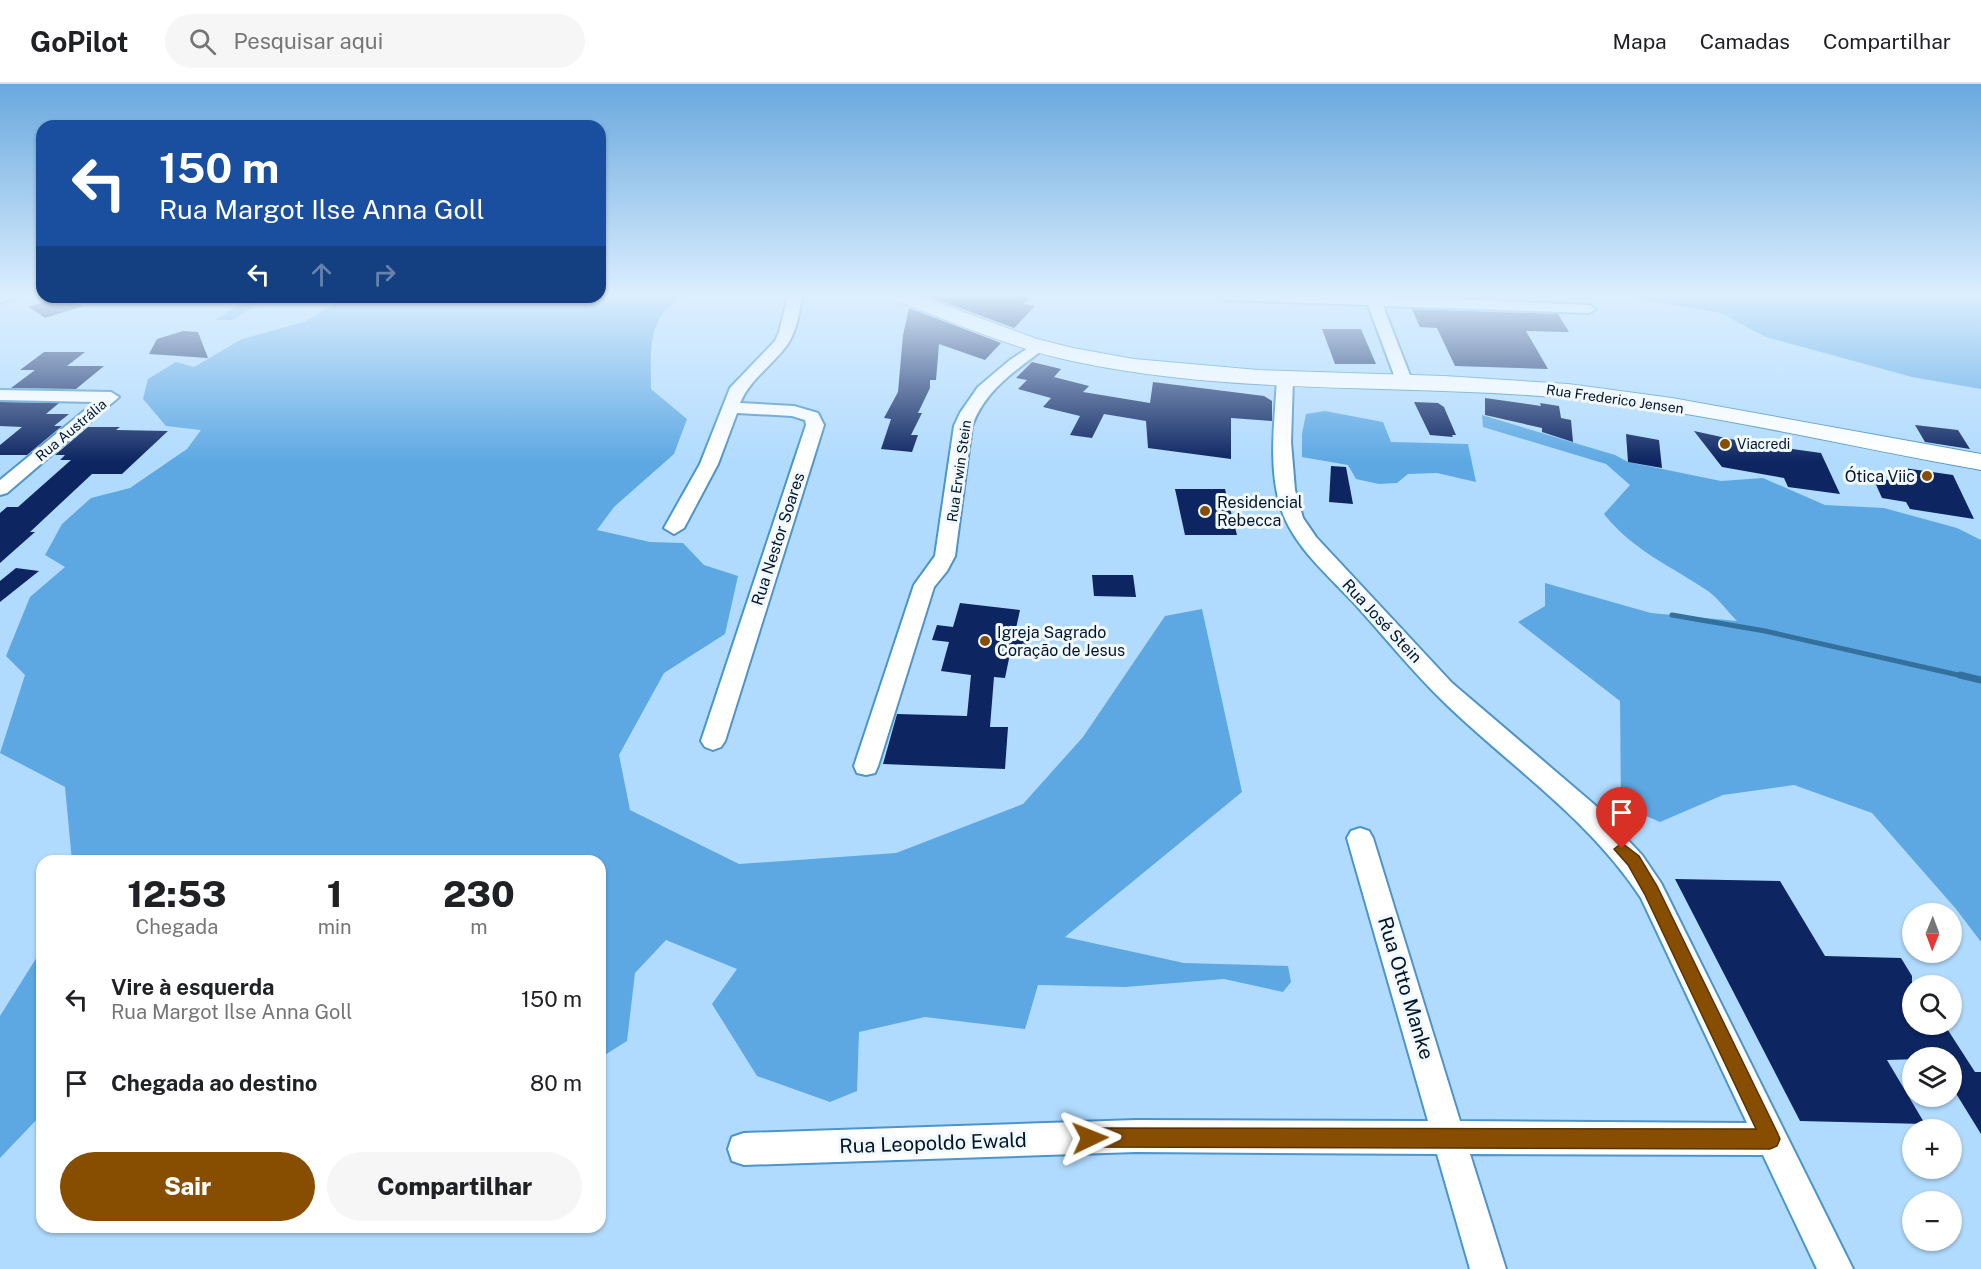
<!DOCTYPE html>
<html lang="pt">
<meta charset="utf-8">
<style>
:root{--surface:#fff;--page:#f6f6f6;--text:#202124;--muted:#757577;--line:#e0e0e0;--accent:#874e02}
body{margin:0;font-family:"Public Sans",sans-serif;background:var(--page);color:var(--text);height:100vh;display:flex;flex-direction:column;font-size:22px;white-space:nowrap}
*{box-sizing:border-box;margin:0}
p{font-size:20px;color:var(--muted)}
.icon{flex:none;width:33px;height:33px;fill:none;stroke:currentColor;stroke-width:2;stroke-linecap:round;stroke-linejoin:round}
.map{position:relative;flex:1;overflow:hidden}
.drawer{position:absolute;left:36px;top:771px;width:570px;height:378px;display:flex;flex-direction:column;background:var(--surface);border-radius:18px;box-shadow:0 2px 4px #0004}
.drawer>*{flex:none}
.hud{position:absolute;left:36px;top:36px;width:570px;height:183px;border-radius:18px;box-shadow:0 2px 4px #0004;background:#1a4fa0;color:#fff;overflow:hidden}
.needle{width:39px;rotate:181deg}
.buttons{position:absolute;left:1902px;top:819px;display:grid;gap:12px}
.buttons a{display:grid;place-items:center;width:60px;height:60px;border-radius:50%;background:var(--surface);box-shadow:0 2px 4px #0004;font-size:30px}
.pin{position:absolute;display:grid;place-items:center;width:51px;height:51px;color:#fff;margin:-62px -26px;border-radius:50% 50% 50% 0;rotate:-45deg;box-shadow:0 0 6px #0007}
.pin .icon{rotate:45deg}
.me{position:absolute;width:66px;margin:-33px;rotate:88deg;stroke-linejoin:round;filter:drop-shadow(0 0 4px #0008)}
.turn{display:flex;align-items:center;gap:21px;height:126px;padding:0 24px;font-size:27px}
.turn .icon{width:78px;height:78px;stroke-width:2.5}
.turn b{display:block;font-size:42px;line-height:51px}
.lanes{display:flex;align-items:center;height:57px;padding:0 24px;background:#0003;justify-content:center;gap:30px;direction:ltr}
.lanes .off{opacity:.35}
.eta{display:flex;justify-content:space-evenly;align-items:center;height:102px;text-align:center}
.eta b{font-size:36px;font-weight:800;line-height:42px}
.action{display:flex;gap:12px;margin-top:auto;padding:12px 24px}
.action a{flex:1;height:69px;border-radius:36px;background:var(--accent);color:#fff;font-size:24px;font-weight:800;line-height:69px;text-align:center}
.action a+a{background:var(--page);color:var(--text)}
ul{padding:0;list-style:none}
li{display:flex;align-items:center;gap:18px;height:84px;padding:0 24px}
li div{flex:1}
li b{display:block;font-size:22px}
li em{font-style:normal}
header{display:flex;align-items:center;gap:36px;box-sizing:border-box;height:84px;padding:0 30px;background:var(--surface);border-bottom:2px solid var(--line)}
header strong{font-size:28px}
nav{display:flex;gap:33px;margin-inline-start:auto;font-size:21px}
.search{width:420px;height:54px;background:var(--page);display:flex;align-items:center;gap:15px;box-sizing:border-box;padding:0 21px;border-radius:33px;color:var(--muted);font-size:22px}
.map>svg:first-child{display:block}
</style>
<header>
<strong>GoPilot</strong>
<div class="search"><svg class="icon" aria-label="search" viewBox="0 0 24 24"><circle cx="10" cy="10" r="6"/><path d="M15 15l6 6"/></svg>Pesquisar aqui</div>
<nav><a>Mapa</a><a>Camadas</a><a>Compartilhar</a></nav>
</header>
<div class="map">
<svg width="1981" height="1185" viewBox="0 0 1981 1185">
<rect width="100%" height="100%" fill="#b1dbfe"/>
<g fill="#5da8e3">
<path d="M 681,212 C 646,237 651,266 651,305 L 687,335 L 674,370 L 614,423 L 597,446 L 650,458 L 683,459 L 704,481 L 738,492 L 725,550 L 664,589 L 619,671 L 630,726 L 739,780 L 896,769 L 1023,720 L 1083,653 L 1165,532 L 1202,525 L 1242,708 L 1065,853 L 1184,879 L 1288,882 L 1291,898 L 1283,908 L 1224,895 L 1125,903 L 1038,901 L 1025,945 L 925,933 L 859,948 L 857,1007 L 830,1018 L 757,992 L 712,920 L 737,885 L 666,856 L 635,889 L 627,957 L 600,974 L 600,777 L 72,777 L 65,703 L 0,669 L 25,591 L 6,572 L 30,513 L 65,483 L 45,471 L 62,440 L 91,414 L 130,404 L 187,365 L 201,346 L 166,342 L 143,315 L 148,295 L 176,278 L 194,283 L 242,255 L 304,238 L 347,213 Z"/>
<path d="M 1638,212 L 1981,212 L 1981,305 L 1912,293 L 1766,253 L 1720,229 L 1641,215 Z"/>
<path d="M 251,213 L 268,213 L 233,236 L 215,236 Z"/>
<path d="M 1325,327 L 1383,338 L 1391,358 L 1468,360 L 1476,398 L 1437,389 L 1408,390 L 1397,399 L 1379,400 L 1356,395 L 1348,381 L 1302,373 L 1302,350 L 1306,330 Z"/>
<path d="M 1482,331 L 1615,371 L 1628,378 L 1721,397 L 1763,394 L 1825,421 L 1884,424 L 1957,444 L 1981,456 L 1981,858 L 1956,825 L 1872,729 L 1794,701 L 1723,711 L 1660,738 L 1621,721 L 1620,617 L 1518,538 L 1545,522 L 1545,499 L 1651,529 L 1737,537 C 1728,528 1719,515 1708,507 C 1671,482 1632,466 1604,430 L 1630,401 L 1606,380 L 1483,343 Z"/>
<path d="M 42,865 L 42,1030 L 0,1074 L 0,932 Z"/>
</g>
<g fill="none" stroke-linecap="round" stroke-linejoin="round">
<path stroke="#34709e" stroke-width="5" d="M 1672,531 L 1765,547 L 1967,593"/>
<path stroke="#34709e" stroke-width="7" d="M 1960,591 L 1981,596"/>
</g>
<g fill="#0d2561">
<path d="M 927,212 L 1031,212 L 1023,220 L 1035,222 L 1014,244 Z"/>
<path d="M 58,213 L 83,222 L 45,234 L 29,223 Z"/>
<path d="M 909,224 L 1001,259 L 985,276 L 939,260 L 936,296 L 930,296 L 930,304 L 918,329 L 922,329 L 911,351 L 918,351 L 912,368 L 881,365 L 891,335 L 884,334 L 898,308 L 903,251 Z"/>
<path d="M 1412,225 L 1558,230 L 1569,248 L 1526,247 L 1548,285 L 1455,282 L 1437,244 L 1420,243 Z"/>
<path d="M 1322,245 L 1361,245 L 1376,280 L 1335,280 Z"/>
<path d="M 183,247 L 198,248 L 208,274 L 149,270 L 157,255 Z"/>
<path d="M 44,268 L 85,268 L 67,282 L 104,282 L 76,305 L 11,304 L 35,286 L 20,286 Z"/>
<path d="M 1032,278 L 1061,285 L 1054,293 L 1089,302 L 1083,308 L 1150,319 L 1153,298 L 1264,312 L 1272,317 L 1272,337 L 1231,334 L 1231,375 L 1148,364 L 1146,337 L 1104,330 L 1092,354 L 1070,351 L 1080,332 L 1043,323 L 1051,314 L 1018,305 L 1027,296 L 1016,294 Z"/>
<path d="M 1485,314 L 1541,322 L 1540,319 L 1559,322 L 1561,334 L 1571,336 L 1573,358 L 1542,348 L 1542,344 L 1485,331 Z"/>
<path d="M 0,318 L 59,319 L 46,330 L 69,330 L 54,342 L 62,342 L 27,371 L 0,371 L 0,361 L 22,343 L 0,342 Z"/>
<path d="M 1414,318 L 1438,319 L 1444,323 L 1456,351 L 1452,351 L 1453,353 L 1430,351 Z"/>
<path d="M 1915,341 L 1958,346 L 1970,365 L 1925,358 Z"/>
<path d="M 88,343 L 120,343 L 116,346 L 168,347 L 122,390 L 92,390 L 30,448 L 35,448 L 0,479 L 0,429 L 7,423 L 18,423 L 71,376 L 60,376 L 65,371 L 55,371 Z"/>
<path d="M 1694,347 L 1749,359 L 1821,369 L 1840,410 L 1788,403 L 1784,394 L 1722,383 Z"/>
<path d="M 1626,350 L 1659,356 L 1662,384 L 1628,378 Z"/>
<path d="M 1331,382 L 1346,383 L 1353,420 L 1329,418 Z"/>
<path d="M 1897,383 L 1953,391 L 1974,435 L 1910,425 L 1906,418 L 1882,414 L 1873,394 L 1904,398 Z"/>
<path d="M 1175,405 L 1225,405 L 1237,451 L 1185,451 Z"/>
<path d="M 16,484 L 39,487 L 0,518 L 0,497 Z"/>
<path d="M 1092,491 L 1133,491 L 1136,513 L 1094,512 Z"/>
<path d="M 960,519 L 1020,526 L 1015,549 L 1030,551 L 1027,567 L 1011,565 L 1005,594 L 994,593 L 990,643 L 1008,643 L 1005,685 L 883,680 L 897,630 L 967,632 L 971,591 L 941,587 L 949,558 L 932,556 L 937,541 L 953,543 Z"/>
<path d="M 1675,795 L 1780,797 L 1825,872 L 1901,874 L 1912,892 L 1912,940 L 1944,940 L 1975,988 L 1981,988 L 1981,1050 L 1952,1003 L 1952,974 L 1887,976 L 1925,1040 L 1800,1037 Z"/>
</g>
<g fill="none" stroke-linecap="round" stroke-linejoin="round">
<g stroke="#4c94cb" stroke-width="4">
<g id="minor">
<path d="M 0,212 L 18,212 L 0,219 Z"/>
<path d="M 788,212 L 802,212 C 799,229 797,247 787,261 C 772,282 750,295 740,319 L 794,322 L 818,329 L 824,341 L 725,657 L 721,663 L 713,666 L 705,663 L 701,657 L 806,341 L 805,336 L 792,332 L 737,329 L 718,380 L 684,444 L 674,450 L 664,444 L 700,380 L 730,304 L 775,257 L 779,248 Z"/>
<path d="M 1221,212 L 1379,212 L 1589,221 L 1596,225 L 1589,229 L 1383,222 L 1413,299 L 1405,304 L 1397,299 L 1368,221 L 1228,216 Z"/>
<path d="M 1039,257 L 1044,259 L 1047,262 L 1044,265 C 1015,287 985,306 972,342 L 955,472 L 947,487 L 934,503 L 878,682 L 875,689 L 866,691 L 857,689 L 854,682 L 914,501 L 935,472 L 954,342 L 960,329 L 978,303 L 1010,276 Z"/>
<path d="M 1285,289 L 1293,294 L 1291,358 L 1295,406 L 1303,434 L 1316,453 L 1452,599 L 1596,722 L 1642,771 L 1661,799 L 1853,1185 L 1817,1185 L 1763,1071 L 1470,1070 L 1506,1185 L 1470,1185 L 1437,1070 L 1136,1068 L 744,1081 L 732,1077 L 728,1065 L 732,1053 L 744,1049 L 1136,1036 L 1428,1037 L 1347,754 L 1351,747 L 1360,744 L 1369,747 L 1373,754 L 1460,1037 L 1747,1039 L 1641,814 C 1590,736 1515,686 1448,622 C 1414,590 1385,553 1353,518 C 1326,489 1291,460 1280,421 C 1268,381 1275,335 1277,294 Z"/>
<path d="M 0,306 L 111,308 L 119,313 L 7,409 L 0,411 L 0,396 L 95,318 L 0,316 Z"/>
</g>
</g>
<g stroke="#4c94cb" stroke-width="2">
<path id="secondary" d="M 891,212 L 920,212 L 1037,255 L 1073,264 L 1134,275 L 1258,286 L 1444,292 L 1568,300 L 1672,314 L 1981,370 L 1981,386 C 1843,362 1705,327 1565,314 C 1401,299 1234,312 1072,277 C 1011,264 953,238 894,216 Z"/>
</g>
<use href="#minor" fill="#fff" fill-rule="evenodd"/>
<use href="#secondary" fill="#fff" fill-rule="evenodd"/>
</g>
<linearGradient id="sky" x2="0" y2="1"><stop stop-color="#69a8de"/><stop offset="0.56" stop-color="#dcefff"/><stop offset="1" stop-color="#dcefff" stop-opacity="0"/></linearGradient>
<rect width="1981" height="378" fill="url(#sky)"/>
<path fill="#874e02" stroke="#583301" stroke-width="1.5" d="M 1622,759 L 1639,772 L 1657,802 L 1777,1048 L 1780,1055 L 1777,1062 L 1770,1065 L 1090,1063 L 1083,1061 L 1080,1054 L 1083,1047 L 1090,1044 L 1756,1045 L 1645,811 L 1628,781 L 1614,765 Z"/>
<g fill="#874e02" stroke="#f1f8fe" stroke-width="2">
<circle cx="1725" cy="360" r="6"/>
<circle cx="1927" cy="392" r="6"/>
<circle cx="1205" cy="427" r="6"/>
<circle cx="985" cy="557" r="6"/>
</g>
<g text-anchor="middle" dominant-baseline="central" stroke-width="6" stroke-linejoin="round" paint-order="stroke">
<g font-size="14" fill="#00152a" stroke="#f1f8fe">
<text transform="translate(1615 315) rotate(8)">Rua Frederico Jensen</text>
<text transform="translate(71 346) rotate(-40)">Rua Austrália</text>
<text transform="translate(959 387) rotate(-82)">Rua Erwin Stein</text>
</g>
<g font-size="14" fill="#00152a" stroke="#f1f8fe" text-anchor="start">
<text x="1737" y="360">Viacredi</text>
</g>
<g font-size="16" fill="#00152a" stroke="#f1f8fe" text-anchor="start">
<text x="1915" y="392" text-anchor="end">Ótica Viic</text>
<text x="1217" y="418">Residencial<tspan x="1217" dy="18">Rebecca</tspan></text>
<text x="997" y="548">Igreja Sagrado<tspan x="997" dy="18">Coração de Jesus</tspan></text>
</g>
<g font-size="16" fill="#00152a" stroke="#f1f8fe">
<text transform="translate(778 455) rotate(-72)">Rua Nestor Soares</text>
<text transform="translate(1382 537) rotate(47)">Rua José Stein</text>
</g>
<g font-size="20" fill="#00152a" stroke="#f1f8fe">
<text transform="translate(1406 904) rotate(73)">Rua Otto Manke</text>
<text transform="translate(933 1059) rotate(-2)">Rua Leopoldo Ewald</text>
</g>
</g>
</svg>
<div class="buttons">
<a><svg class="needle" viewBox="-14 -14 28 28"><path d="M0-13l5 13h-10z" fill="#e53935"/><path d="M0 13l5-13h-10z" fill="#757577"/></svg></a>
<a><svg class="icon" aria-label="search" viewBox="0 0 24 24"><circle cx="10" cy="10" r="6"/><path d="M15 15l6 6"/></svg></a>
<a><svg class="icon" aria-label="layers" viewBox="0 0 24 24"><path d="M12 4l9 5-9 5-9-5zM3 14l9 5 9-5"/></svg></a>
<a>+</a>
<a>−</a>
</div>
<div class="pin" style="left:1622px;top:765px;background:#d93025"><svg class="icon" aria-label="arrive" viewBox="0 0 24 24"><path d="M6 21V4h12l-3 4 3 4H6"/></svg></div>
<svg class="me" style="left:1090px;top:1054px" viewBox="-20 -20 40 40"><path d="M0-17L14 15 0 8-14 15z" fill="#874e02" stroke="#fff" stroke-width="4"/></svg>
<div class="hud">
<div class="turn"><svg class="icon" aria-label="left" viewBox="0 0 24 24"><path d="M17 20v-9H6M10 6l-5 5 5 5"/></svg><div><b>150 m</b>Rua Margot Ilse Anna Goll</div></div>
<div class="lanes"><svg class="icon" aria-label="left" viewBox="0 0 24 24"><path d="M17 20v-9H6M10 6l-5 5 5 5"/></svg><svg class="icon off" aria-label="ahead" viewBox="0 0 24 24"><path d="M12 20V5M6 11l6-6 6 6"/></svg><svg class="icon off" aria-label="right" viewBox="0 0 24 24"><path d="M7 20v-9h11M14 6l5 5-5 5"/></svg></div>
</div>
<section class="drawer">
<div class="eta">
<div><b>12:53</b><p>Chegada</p></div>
<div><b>1</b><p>min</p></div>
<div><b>230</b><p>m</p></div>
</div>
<ul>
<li><svg class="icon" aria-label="left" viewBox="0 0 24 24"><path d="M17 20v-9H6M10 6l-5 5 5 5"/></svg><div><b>Vire à esquerda</b><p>Rua Margot Ilse Anna Goll</p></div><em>150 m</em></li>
<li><svg class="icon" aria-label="arrive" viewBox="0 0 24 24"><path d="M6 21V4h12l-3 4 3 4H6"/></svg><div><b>Chegada ao destino</b></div><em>80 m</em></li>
</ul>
<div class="action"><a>Sair</a><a>Compartilhar</a></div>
</section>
</div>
